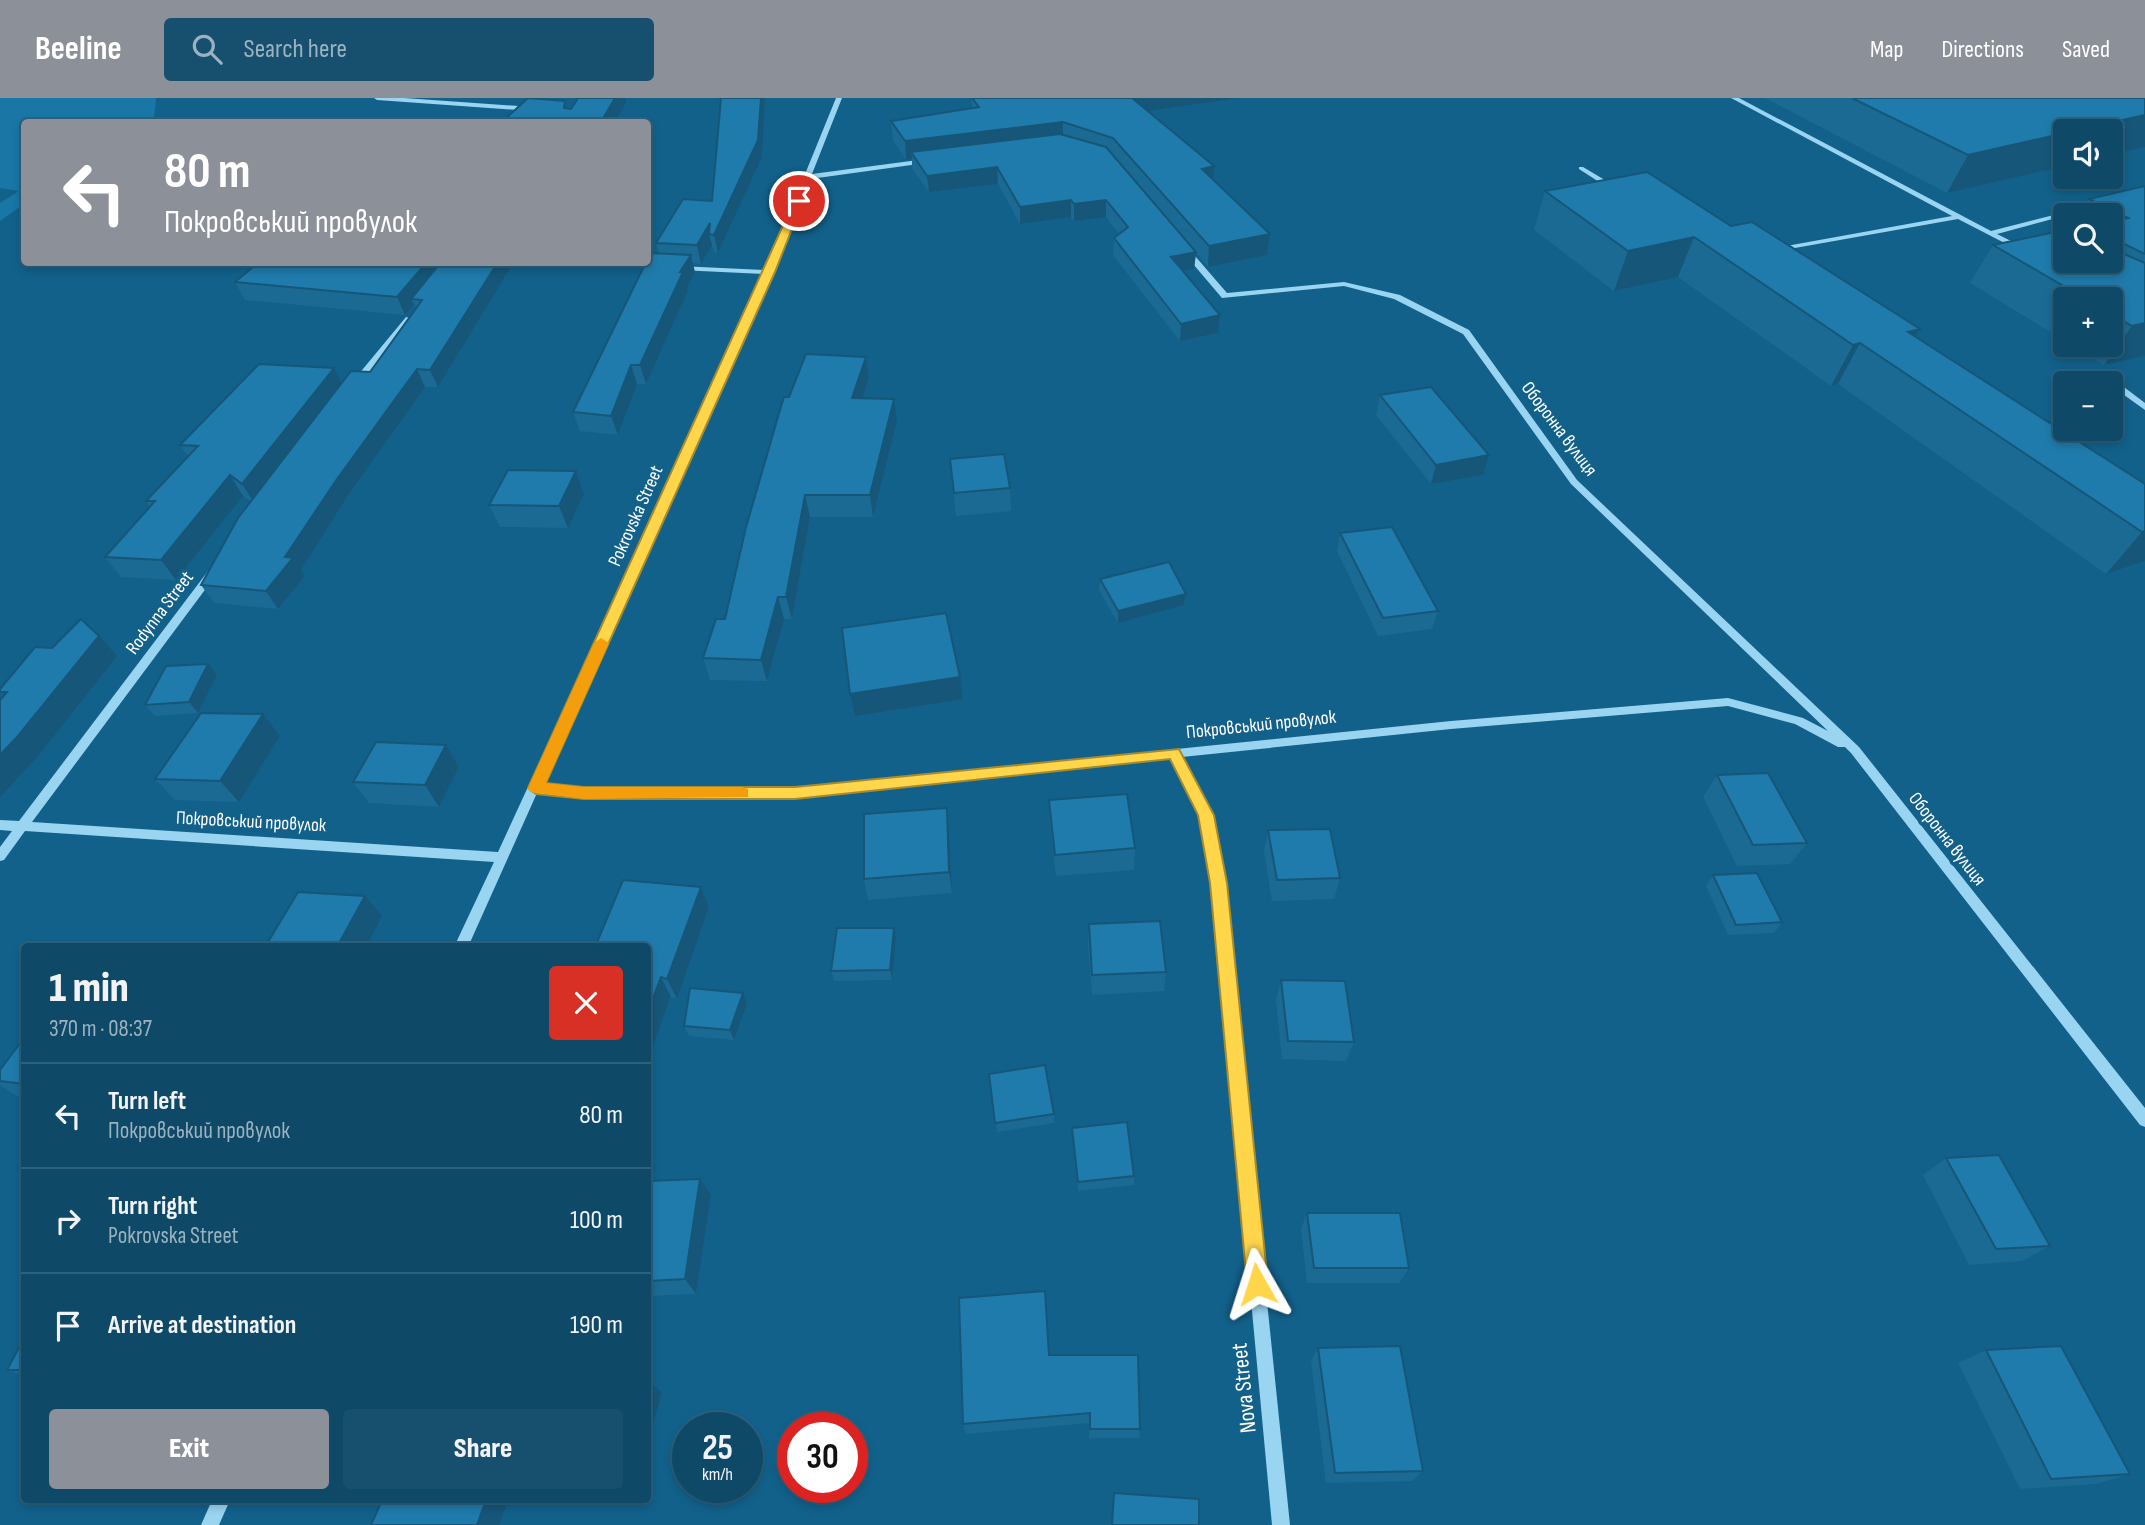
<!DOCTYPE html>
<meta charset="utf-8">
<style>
:root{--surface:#0e4968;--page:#17506e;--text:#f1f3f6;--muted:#9bb2c0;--line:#2e617c;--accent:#8c9099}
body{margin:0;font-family:"Sofia Sans Condensed",sans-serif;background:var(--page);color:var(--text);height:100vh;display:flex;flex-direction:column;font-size:26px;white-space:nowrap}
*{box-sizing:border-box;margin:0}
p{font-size:23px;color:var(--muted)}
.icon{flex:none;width:38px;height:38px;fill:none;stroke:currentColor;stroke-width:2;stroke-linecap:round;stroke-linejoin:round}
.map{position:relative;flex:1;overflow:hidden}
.details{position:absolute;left:21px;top:845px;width:630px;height:560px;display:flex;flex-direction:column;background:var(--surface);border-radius:7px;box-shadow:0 4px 10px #0003,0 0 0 2px var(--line)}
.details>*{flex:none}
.top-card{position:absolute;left:21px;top:21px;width:630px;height:147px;border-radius:7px;box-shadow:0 4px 10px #0003,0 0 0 2px var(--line);background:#8c9099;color:#fff;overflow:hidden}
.buttons{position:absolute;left:2053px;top:21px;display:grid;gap:14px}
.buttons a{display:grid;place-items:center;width:70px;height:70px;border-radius:7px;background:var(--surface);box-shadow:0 4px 10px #0003,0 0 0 2px var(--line);font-size:35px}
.speed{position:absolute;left:672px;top:1314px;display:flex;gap:14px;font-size:35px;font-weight:700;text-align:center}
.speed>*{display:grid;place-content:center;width:91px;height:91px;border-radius:50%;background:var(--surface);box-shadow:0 4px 10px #0003,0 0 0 2px var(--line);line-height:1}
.speed small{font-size:18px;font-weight:400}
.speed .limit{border:10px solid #d22;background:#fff;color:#111}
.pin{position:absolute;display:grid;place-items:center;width:60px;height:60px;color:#fff;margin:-30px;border:4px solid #fff;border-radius:50%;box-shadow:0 2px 7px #0007}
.me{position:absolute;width:77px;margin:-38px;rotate:354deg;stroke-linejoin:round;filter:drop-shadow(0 0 5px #0008)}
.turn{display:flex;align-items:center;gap:24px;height:147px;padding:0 28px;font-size:32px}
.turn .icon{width:91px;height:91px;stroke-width:2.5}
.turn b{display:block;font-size:49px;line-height:60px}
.round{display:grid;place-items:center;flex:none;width:74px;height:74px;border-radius:7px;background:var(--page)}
.head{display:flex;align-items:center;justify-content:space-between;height:119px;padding:0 28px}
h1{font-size:42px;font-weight:800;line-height:52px}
.primary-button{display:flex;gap:14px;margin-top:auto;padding:14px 28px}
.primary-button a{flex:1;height:80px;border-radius:7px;background:var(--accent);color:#fff;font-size:28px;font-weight:800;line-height:80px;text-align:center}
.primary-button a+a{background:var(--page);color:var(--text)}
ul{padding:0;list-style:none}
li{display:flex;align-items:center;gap:21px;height:105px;padding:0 28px;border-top:2px solid var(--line)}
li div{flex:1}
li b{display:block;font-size:26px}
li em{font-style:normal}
header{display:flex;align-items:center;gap:42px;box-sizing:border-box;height:98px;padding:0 35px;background:var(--accent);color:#fff}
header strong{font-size:33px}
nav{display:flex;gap:38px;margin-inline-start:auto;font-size:24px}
.search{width:490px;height:63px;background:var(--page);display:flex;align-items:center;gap:18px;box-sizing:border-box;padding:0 24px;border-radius:7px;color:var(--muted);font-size:26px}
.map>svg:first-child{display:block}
</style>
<header>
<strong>Beeline</strong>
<div class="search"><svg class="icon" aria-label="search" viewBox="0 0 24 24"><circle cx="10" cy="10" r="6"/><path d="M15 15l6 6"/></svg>Search here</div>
<nav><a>Map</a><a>Directions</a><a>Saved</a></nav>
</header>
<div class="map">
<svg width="2145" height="1427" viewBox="0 0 2145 1427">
<rect width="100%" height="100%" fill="#12618b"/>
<path fill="#1976a5" d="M 0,0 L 156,0 L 154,21 L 148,24 L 24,24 L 24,106 L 0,123 L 0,105 L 19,93 L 0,90 Z"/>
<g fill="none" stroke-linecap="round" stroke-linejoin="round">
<g fill="#99d4f1" fill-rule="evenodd">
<path d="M 374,0 L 404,0 L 533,9 L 536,11 L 533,13 L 377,2 Z"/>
<path d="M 836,0 L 842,0 L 812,76 L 926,61 L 929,63 L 926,65 L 810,81 L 773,174 L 541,686 L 584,690 L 795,690 L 1451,623 L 1728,600 L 1803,620 L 1828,633 L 1571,386 L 1463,236 L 1394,201 L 1344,188 L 1222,200 L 1182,153 L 1189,151 L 1227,195 L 1344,184 L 1400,197 L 1469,232 L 1577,382 L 1859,649 L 2145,1010 L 2145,1029 L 2140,1027 L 1851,655 L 1845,649 L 1838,649 L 1795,626 L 1728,608 L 1451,631 L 1182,659 L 1212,717 L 1224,785 L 1290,1427 L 1272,1427 L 1212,785 L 1200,717 L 1171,660 L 795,700 L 584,700 L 537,695 L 468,849 L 454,849 L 494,764 L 25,733 L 4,762 L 0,763 L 0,749 L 12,733 L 0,732 L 0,722 L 19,723 L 208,473 L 216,473 L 216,477 L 32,724 L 498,754 L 764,176 L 679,172 L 675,170 L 679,168 L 766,172 Z"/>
<path d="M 1731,0 L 1739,0 L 1991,133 L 2097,106 L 2101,108 L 1997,136 L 2025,150 L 2026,152 L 2022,154 L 1958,121 L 1772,154 L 1772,150 L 1775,150 L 1952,118 Z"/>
<path d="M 1579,69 L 1583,69 L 1620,91 L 1613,93 L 1579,71 Z"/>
<path d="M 559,164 L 661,167 L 665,169 L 661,171 L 563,166 Z"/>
<path d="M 406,219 L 413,221 L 359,287 L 353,287 L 353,283 Z"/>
<path d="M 2106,280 L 2112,280 L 2145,305 L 2145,312 L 2106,284 Z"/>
<path d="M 212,1402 L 230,1402 L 219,1427 L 201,1427 Z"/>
</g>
</g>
<g fill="#1b6a93">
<path d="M 721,0 L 765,0 L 762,59 L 718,155 L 714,154 L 712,147 L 701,166 L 693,165 L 695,175 L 687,190 L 688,193 L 646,286 L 637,286 L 618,337 L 580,333 L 573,314 L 659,155 L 656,145 L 712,103 Z"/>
<path d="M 971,0 L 1239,0 L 1148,13 L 1213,82 L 1270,136 L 1267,157 L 1208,169 L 1196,155 L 1194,171 L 1183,174 L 1218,235 L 1180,243 L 1113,157 L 1114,140 L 1119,136 L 1106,119 L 1074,123 L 1071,119 L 1020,126 L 998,86 L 929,94 L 912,71 L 912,61 L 906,62 L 893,42 L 891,23 L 972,10 Z"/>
<path d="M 1765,0 L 2145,0 L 2145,49 L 2110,57 L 2110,33 L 2065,33 L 2065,68 L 1947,95 Z"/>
<path d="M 2145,88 L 2145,258 L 2104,267 L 2071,247 L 2110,247 L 2110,201 L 2065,201 L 2065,243 L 1970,185 L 1993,147 L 2110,163 L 2110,117 L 2078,117 L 2089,101 Z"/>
<path d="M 1545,93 L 1731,128 L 1916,239 L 2145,386 L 2145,463 L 2106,476 L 1838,286 L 1831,288 L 1678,179 L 1614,193 L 1534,132 Z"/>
<path d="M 259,164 L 514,164 L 438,289 L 425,289 L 347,399 L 301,472 L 305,478 L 278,511 L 214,505 L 201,487 L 251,403 L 243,398 L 176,482 L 121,479 L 105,459 L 150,409 L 146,403 L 188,358 L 180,347 L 370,274 L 416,210 L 414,206 L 405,217 L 245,202 L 235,184 Z"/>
<path d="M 866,259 L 869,280 L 862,301 L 897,323 L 873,419 L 810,419 L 792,521 L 784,521 L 767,583 L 710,582 L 703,560 L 725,521 L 789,299 Z"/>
<path d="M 1380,297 L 1489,357 L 1483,377 L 1431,386 L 1376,317 Z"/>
<path d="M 950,361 L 1010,390 L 1011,413 L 956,418 Z"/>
<path d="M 584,396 L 568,430 L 500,429 L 489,407 Z"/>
<path d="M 1340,435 L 1438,513 L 1432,531 L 1378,538 L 1337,453 Z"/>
<path d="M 1100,481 L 1186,496 L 1184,507 L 1118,525 L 1099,492 Z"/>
<path d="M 217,577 L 198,615 L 155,618 L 145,607 Z"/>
<path d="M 280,638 L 239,704 L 175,702 L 155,681 Z"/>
<path d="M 446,647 L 459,669 L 439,709 L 369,705 L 353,684 Z"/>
<path d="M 1717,677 L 1807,745 L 1790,766 L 1737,768 L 1703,699 Z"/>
<path d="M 1049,702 L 1135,750 L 1134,772 L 1056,778 L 1050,724 Z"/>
<path d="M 947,710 L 949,731 L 952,795 L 868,802 L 864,781 Z"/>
<path d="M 1268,732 L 1340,780 L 1334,801 L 1272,803 L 1264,753 Z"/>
<path d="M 1713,777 L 1782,824 L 1774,835 L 1728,837 L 1706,788 Z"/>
<path d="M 701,789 L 709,809 L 677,901 L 671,899 L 648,961 L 648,849 Z"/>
<path d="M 1089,826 L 1166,874 L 1164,893 L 1092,897 L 1088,847 Z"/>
<path d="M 894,830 L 896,840 L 892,882 L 834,883 L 831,873 Z"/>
<path d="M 1281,882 L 1354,944 L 1346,963 L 1282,961 L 1276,902 Z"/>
<path d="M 747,905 L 734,942 L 689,938 L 684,928 Z"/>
<path d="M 24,940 L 24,1001 L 20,1000 L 0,987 L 0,972 Z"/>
<path d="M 989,976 L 1054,1016 L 1054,1025 L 997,1034 Z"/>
<path d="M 1072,1030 L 1134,1078 L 1134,1087 L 1078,1093 Z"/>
<path d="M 1946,1060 L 2050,1148 L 2022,1163 L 1969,1167 L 1923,1077 Z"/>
<path d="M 648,1085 L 711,1097 L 696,1196 L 648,1198 Z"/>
<path d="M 1307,1115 L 1409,1170 L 1399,1185 L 1307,1185 L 1301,1131 Z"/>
<path d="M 24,1240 L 24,1278 L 7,1272 Z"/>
<path d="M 1318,1250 L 1423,1373 L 1412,1383 L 1326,1385 L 1311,1263 Z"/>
<path d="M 1986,1252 L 2130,1376 L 2096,1386 L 2020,1391 L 1958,1265 Z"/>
<path d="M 1049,1257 L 1140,1331 L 1139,1340 L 1089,1340 L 1089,1325 L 966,1336 L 963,1326 Z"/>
</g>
<g fill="#165678">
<path d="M 615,0 L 625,0 L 626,4 L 615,24 L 601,24 Z"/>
<path d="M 761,0 L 765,0 L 762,59 L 718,155 L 714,137 Z"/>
<path d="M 1129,0 L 1239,0 L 1128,16 Z"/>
<path d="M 2145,17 L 2145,49 L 2110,57 L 2110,33 L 2074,33 Z"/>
<path d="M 1063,24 L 1063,43 L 911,54 L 912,61 L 906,62 L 905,43 Z"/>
<path d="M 2065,35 L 2065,68 L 1947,95 L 1968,57 Z"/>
<path d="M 1214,68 L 1213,88 L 1202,71 Z"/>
<path d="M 997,69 L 998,86 L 929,94 L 927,78 Z"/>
<path d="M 1071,102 L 1071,119 L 1020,126 L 1020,109 Z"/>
<path d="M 1106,102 L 1106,119 L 1074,123 L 1074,106 Z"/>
<path d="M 710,125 L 709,136 L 712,147 L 701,166 L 697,147 Z"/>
<path d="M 1270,136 L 1267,157 L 1208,169 L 1209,148 Z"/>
<path d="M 1694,139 L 1678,179 L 1614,193 L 1628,153 Z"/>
<path d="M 1196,154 L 1194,171 L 1170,176 L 1171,159 Z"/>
<path d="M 691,157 L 695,175 L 687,190 L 688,193 L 646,286 L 640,267 L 680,174 Z"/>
<path d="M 427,164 L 448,164 L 411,201 L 414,206 L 405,217 L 397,199 Z"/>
<path d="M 498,164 L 514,164 L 438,289 L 430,272 Z"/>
<path d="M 1220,217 L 1218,235 L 1180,243 L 1181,226 Z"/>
<path d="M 2145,225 L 2145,258 L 2104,267 L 2132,228 Z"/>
<path d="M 1920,231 L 1898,270 L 1908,234 Z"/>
<path d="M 1860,245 L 1838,286 L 1831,288 L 1853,247 Z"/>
<path d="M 866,259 L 869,280 L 855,322 L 852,300 Z"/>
<path d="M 631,267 L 637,286 L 618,337 L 611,318 Z"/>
<path d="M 334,270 L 344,290 L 255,406 L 242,386 Z"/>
<path d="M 417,271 L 425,289 L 347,399 L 301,472 L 305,478 L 278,511 L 266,493 L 285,459 L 337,381 Z"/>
<path d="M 894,301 L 897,323 L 873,419 L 870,397 Z"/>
<path d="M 1489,357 L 1483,377 L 1431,386 L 1436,367 Z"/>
<path d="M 576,373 L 584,396 L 568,430 L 559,408 Z"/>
<path d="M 230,377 L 243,398 L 176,482 L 161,462 Z"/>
<path d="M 805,397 L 810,419 L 792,521 L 786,499 Z"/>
<path d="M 2145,433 L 2145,463 L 2106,476 L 2142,434 Z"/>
<path d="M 1186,496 L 1184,507 L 1118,525 L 1118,513 Z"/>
<path d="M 778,499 L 784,521 L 767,583 L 761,562 Z"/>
<path d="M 99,538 L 117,558 L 38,658 L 0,699 L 0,657 Z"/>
<path d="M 208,566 L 217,577 L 198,615 L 189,604 Z"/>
<path d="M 960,579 L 963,601 L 855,618 L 850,596 Z"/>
<path d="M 263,616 L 280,638 L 239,704 L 220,683 Z"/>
<path d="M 446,647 L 459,669 L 439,709 L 425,687 Z"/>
<path d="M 947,710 L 949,731 L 952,795 L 949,774 Z"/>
<path d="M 701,789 L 709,809 L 677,901 L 667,881 Z"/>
<path d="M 365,798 L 382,818 L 366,849 L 337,849 Z"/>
<path d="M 894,830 L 896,840 L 892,882 L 890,872 Z"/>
<path d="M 661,879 L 671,899 L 648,961 L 648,914 Z"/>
<path d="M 743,895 L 747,905 L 734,942 L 730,932 Z"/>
<path d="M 700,1081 L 711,1097 L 696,1196 L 685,1181 Z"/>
<path d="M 649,1283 L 662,1295 L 648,1343 L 648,1287 Z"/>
<path d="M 486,1402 L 508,1402 L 499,1427 L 477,1427 Z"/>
</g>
<g fill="#1f7bab" stroke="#165678" stroke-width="2">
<path d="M 528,0 L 565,3 L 564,10 L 571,11 L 578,0 L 615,0 L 601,24 L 502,24 Z"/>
<path d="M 721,0 L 761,0 L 758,42 L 714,137 L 709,136 L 710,125 L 697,147 L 656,145 L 683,101 L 712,103 Z"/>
<path d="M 972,0 L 1132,0 L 1214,68 L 1202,71 L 1270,136 L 1209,148 L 1113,40 L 1063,24 L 905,43 L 891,23 L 979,9 Z"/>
<path d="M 1852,0 L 2145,0 L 2145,17 L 2074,33 L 2065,33 L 2065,35 L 1968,57 Z"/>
<path d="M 1060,36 L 1106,49 L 1196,154 L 1171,159 L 1220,217 L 1181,226 L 1114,140 L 1128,129 L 1106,102 L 1074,106 L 1071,102 L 1020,109 L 997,69 L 927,78 L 911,54 Z"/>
<path d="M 1647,74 L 1731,128 L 1752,124 L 1920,231 L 1908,234 L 2145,386 L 2145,433 L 2142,434 L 1860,245 L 1853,247 L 1694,139 L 1628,153 L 1545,93 Z"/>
<path d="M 2145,88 L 2145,156 L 2110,139 L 2110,123 L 2128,120 L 2089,101 Z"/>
<path d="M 2065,132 L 2065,163 L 2110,163 L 2110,150 L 2145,165 L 2145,225 L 2132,228 L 2110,215 L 2110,201 L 2086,201 L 1993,147 Z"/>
<path d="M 651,155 L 691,157 L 680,174 L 683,174 L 640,267 L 631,267 L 611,318 L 573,314 L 646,164 L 648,164 Z"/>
<path d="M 259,164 L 427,164 L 397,199 L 235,184 Z"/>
<path d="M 441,164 L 498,164 L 430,272 L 417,271 L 337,381 L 285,459 L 293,460 L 266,493 L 201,487 L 238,420 L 351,273 L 370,274 L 422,202 L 411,201 Z"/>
<path d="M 806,256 L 866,259 L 852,300 L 894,301 L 870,397 L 805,397 L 786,499 L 778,499 L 761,562 L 703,560 L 716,521 L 725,521 L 746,429 L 780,312 L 784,299 L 789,299 Z"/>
<path d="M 259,266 L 334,270 L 242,386 L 230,377 L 161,462 L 105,459 L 155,403 L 146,403 L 198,348 L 180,347 Z"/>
<path d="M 1431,289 L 1489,357 L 1436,367 L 1380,297 Z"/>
<path d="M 1004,356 L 1010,390 L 954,395 L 950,361 Z"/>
<path d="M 508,372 L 576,373 L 559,408 L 489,407 Z"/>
<path d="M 1392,429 L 1438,513 L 1383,520 L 1340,435 Z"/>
<path d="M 1169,464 L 1186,496 L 1118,513 L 1100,481 Z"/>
<path d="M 946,515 L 960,579 L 850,596 L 842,530 Z"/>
<path d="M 81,521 L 99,538 L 18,638 L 0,657 L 0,602 L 7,594 L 0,594 L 0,591 L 35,549 L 52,550 Z"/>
<path d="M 208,566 L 189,604 L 145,607 L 166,568 Z"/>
<path d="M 201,615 L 263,616 L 220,683 L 155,681 Z"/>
<path d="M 376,644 L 446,647 L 425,687 L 353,684 Z"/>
<path d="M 1768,675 L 1807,745 L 1753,747 L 1717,677 Z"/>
<path d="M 1127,696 L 1135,750 L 1055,757 L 1049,702 Z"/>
<path d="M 947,710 L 949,774 L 864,781 L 864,716 Z"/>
<path d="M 1330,731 L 1340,780 L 1277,782 L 1268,732 Z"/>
<path d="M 1757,775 L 1782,824 L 1736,827 L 1713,777 Z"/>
<path d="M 623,782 L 701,789 L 667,881 L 661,879 L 648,914 L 648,849 L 595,849 Z"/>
<path d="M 298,794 L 365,798 L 337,849 L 265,849 Z"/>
<path d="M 1160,823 L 1166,874 L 1092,877 L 1089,826 Z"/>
<path d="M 837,830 L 894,830 L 890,872 L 831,873 Z"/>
<path d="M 1281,882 L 1345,883 L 1354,944 L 1288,943 Z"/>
<path d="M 690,890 L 743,895 L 730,932 L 684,928 Z"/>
<path d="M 24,940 L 24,986 L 0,983 L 0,972 Z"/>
<path d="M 1045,967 L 1054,1016 L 995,1025 L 989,976 Z"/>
<path d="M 1127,1024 L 1134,1078 L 1078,1084 L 1072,1030 Z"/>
<path d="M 1999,1057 L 2050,1148 L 1996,1151 L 1946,1060 Z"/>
<path d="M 700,1081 L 685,1181 L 648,1183 L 648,1083 Z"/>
<path d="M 1307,1115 L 1400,1115 L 1409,1170 L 1314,1170 Z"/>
<path d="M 1045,1193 L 1049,1257 L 1138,1257 L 1140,1331 L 1090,1331 L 1090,1315 L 963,1326 L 959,1200 Z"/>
<path d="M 24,1240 L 24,1272 L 7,1272 Z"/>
<path d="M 1400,1248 L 1423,1373 L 1335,1375 L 1318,1250 Z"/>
<path d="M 2061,1248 L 2130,1376 L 2051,1381 L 1986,1252 Z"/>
<path d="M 1114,1395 L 1199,1401 L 1199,1427 L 1112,1427 Z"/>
<path d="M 382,1402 L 486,1402 L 477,1427 L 371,1427 Z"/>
</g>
<path fill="#ffd54a" stroke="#a68a30" stroke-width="2" d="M 795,101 L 803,103 L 775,174 L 546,685 L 584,689 L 795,689 L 1179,651 L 1214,717 L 1227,785 L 1268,1186 L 1265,1194 L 1257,1197 L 1250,1194 L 1247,1186 L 1210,785 L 1198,717 L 1170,661 L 795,701 L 584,701 L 536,696 L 528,690 Z"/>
<path fill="#f59e0b" d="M 601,540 L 609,545 L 546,685 L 584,689 L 742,689 L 748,691 L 748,699 L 584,701 L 530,694 L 528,690 L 594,545 Z"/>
<g text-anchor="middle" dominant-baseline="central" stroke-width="7" stroke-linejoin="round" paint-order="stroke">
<g font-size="19" fill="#fff" stroke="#12618b">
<text transform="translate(1559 331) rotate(53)">Оборонна вулиця</text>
<text transform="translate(636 418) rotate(-66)">Pokrovska Street</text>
<text transform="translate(160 515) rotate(-53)">Rodynna Street</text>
<text transform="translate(1261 627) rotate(-6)">Покровський провулок</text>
<text transform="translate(251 724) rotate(3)">Покровський провулок</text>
<text transform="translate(1947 741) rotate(52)">Оборонна вулиця</text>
</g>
<g font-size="23" fill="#fff" stroke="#12618b">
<text transform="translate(1244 1290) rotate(-96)">Nova Street</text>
</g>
</g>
</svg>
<div class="buttons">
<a><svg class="icon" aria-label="sound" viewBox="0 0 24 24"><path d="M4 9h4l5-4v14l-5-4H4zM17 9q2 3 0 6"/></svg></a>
<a><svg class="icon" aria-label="search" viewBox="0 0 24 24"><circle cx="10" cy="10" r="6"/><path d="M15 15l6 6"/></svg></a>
<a>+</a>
<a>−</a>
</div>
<div class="speed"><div>25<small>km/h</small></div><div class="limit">30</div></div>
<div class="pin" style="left:799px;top:103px;background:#d93025"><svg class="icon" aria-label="arrive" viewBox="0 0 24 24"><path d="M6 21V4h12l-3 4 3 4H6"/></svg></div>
<svg class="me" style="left:1257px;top:1186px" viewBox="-20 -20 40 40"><path d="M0-17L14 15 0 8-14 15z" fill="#ffd54a" stroke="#fff" stroke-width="4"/></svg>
<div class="top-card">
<div class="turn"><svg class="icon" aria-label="left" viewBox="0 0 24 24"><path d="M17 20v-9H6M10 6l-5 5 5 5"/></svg><div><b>80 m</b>Покровський провулок</div></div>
</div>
<section class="details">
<div class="head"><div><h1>1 min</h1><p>370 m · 08:37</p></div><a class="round" style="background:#d93025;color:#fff"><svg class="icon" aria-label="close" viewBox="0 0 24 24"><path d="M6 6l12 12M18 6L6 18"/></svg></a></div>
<ul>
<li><svg class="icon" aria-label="left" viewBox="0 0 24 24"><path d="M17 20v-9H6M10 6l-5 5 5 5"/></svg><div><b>Turn left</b><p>Покровський провулок</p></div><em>80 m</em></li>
<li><svg class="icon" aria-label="right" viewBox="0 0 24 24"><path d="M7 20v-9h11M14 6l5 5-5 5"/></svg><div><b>Turn right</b><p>Pokrovska Street</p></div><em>100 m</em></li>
<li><svg class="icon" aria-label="arrive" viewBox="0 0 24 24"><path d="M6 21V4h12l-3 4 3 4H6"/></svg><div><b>Arrive at destination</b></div><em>190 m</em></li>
</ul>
<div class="primary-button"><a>Exit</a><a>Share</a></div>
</section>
</div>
